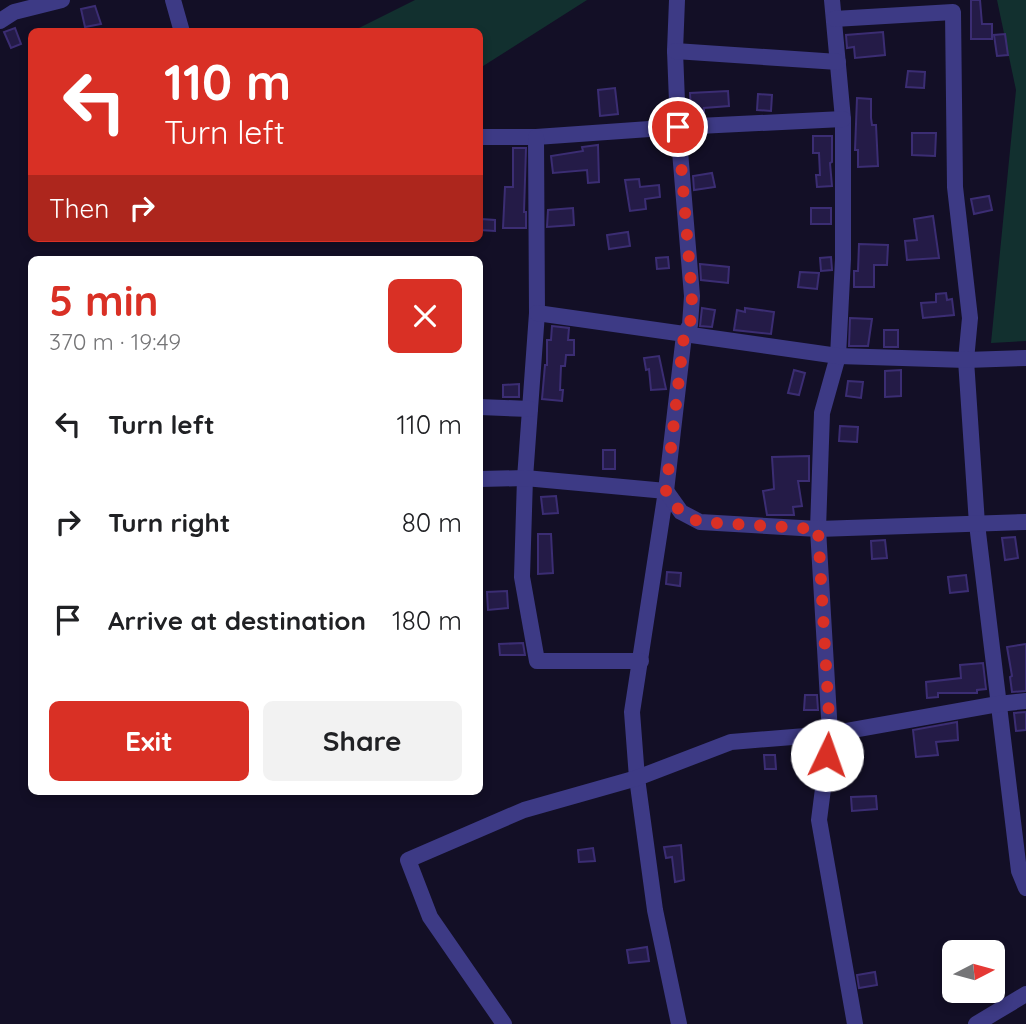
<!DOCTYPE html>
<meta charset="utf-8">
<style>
:root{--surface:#fff;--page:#f2f2f2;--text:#202124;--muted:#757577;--accent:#d93025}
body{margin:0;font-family:Quicksand,sans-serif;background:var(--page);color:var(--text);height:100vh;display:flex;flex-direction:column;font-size:26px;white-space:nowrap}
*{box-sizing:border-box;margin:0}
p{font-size:23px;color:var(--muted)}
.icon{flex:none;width:38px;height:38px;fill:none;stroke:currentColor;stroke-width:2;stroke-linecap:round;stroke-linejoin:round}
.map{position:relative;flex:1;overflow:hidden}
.drawer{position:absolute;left:28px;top:256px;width:455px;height:539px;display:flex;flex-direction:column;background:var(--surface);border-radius:10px;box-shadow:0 4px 10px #0003}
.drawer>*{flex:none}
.banner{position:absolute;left:28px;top:28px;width:455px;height:214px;border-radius:10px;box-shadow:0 4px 10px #0003;background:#d93025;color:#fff;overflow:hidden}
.needle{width:46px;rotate:84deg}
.controls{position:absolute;left:942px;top:940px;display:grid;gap:14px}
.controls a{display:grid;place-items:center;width:63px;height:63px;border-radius:10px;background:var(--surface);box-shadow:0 4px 10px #0003;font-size:35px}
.pin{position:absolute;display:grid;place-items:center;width:60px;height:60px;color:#fff;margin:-30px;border:4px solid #fff;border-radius:50%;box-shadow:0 2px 7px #0007}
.me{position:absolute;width:77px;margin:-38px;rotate:3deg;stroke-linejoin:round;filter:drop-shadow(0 0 5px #0008)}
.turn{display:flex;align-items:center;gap:24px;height:147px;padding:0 21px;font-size:32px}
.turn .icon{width:91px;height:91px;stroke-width:2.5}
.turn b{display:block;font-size:49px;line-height:60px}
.then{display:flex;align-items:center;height:66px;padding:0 21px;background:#0003;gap:14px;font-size:26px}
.round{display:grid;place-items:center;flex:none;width:74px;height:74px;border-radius:10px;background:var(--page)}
.head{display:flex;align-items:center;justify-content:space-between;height:119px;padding:0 21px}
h1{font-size:42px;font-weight:800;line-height:52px;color:var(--accent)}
.cta{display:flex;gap:14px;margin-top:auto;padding:14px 21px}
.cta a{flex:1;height:80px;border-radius:10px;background:var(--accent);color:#fff;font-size:28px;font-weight:800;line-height:80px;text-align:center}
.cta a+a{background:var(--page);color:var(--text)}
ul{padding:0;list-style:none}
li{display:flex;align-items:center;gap:21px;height:98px;padding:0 21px}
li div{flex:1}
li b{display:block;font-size:26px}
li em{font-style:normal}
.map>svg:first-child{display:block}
</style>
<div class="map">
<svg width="1026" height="1024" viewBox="0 0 1026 1024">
<rect width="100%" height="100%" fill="#130f26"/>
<g fill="#12302f">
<path d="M 415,0 L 587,0 L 480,68 L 480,32 L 353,31 Z"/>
<path d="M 997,0 L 1026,0 L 1026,341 L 991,343 L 1016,90 Z"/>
</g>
<g fill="#241b47" stroke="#3b2d73" stroke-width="2">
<path d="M 971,0 L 980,0 L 982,24 L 992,24 L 992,39 L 971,39 Z"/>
<path d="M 95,6 L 101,24 L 85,27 L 81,9 Z"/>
<path d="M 15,28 L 21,44 L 11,48 L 4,32 Z"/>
<path d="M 883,32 L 885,55 L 855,58 L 854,47 L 847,48 L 846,35 Z"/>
<path d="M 1005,34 L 1008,55 L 997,56 L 994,35 Z"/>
<path d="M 908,71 L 925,72 L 924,88 L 906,87 Z"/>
<path d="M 615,88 L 618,114 L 600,116 L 598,90 Z"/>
<path d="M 728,91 L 729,106 L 704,108 L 704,112 L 691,113 L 690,93 Z"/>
<path d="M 758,94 L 772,95 L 771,111 L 757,110 Z"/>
<path d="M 857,98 L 871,99 L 871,118 L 872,125 L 876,125 L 878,166 L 858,167 L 858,150 L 855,150 Z"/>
<path d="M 912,133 L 936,133 L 935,156 L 912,155 Z"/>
<path d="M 813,136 L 832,136 L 832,162 L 830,163 L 832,186 L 817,187 L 816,175 L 820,175 L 819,153 L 813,153 Z"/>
<path d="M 598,145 L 599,182 L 588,183 L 587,170 L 553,173 L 551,156 L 583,151 L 582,147 Z"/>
<path d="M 513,148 L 526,148 L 524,212 L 526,212 L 526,228 L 503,228 L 505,187 L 513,187 Z"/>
<path d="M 712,173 L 715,187 L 694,190 L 693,176 Z"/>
<path d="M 639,179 L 640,187 L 659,185 L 660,197 L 645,199 L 646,209 L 630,211 L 625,180 Z"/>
<path d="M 989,196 L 992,210 L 974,214 L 971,199 Z"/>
<path d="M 573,208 L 574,225 L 547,227 L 548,210 Z"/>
<rect x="811" y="208" width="20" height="16"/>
<path d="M 933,216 L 939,258 L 907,260 L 905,241 L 917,240 L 914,219 Z"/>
<path d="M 481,219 L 495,220 L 495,231 L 480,230 Z"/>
<path d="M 628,232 L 630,246 L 609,249 L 607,235 Z"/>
<path d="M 859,244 L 888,245 L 887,265 L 874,265 L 874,287 L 854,287 L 854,271 L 858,271 Z"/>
<path d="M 668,257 L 669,268 L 657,269 L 656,258 Z"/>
<path d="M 831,257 L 832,270 L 821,271 L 820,258 Z"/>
<path d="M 700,264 L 729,267 L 728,283 L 701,280 Z"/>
<path d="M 800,272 L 819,273 L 817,289 L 798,287 Z"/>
<path d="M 946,293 L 947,300 L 952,299 L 954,315 L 923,318 L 921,303 L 936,302 L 936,294 Z"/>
<path d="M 702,308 L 715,310 L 712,327 L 700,326 Z"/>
<path d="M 745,308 L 774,312 L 771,334 L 734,330 L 737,310 L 745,312 Z"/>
<path d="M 850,318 L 872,319 L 868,346 L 849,346 Z"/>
<path d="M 552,326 L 569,328 L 568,340 L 574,340 L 574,355 L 566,355 L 565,366 L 561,366 L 560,390 L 563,390 L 562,401 L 542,399 L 545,365 L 547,365 L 547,340 L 551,340 Z"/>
<rect x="884" y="330" width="14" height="17"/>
<path d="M 659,356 L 666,389 L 651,390 L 649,369 L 646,370 L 644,358 Z"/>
<path d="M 794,370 L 805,373 L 799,395 L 788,393 Z"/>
<path d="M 901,370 L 901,396 L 885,397 L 885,371 Z"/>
<path d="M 848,381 L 863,382 L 861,398 L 846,396 Z"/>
<path d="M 519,384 L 519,397 L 503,397 L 503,385 Z"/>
<path d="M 840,426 L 858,427 L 857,442 L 839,441 Z"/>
<rect x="603" y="450" width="12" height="19"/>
<path d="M 809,456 L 809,481 L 798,481 L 802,506 L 793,507 L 794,515 L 767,515 L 763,491 L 774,489 L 772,457 Z"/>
<path d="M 556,496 L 558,513 L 543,514 L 541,497 Z"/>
<path d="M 538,534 L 551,534 L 553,573 L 538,574 Z"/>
<path d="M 1015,537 L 1018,558 L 1005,560 L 1002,538 Z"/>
<path d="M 885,540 L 887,558 L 872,559 L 871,541 Z"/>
<path d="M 667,572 L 681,573 L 680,586 L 666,584 Z"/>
<path d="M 966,575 L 968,591 L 950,593 L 948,577 Z"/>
<path d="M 507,591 L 508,608 L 488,610 L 487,592 Z"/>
<path d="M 523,643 L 525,655 L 500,655 L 499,644 Z"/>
<path d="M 1026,644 L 1026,691 L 1012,692 L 1010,677 L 1012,676 L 1007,647 Z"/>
<path d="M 983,663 L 986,689 L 977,690 L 977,693 L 938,693 L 938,697 L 927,698 L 926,682 L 961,678 L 960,665 Z"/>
<path d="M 805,695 L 817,695 L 818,710 L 804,710 Z"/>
<path d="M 1026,712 L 1026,730 L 1016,731 L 1014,713 Z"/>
<path d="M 957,722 L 958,740 L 936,742 L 938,755 L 916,757 L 913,730 Z"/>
<path d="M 764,755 L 775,755 L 776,769 L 765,769 Z"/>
<path d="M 876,796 L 877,809 L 852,811 L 851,797 Z"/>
<path d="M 681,845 L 684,880 L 675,882 L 672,857 L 666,858 L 664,847 Z"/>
<path d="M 593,848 L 595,861 L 579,862 L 578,850 Z"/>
<path d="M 647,947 L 649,961 L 629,963 L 627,950 Z"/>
<path d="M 875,972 L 877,985 L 859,988 L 857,975 Z"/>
</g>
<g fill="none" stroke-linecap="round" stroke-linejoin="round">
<g stroke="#3d3a85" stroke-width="16">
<path d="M 173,0 L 182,32"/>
<path d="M 677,0 L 675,51 L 678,127 L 692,296 L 690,325 L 684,335 L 666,491 L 632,712 L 637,778 L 655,910 L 679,1024"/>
<path d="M 832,0 L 843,119 L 843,259 L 838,356 L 822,413 L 818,529 L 830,734 L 819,820 L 855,1024"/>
<path d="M 834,19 L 953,12 L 955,187 L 970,318 L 966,360 L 977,524 L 1019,871 L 1026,888"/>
<path d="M 0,21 L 14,12 L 62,0"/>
<path d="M 675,51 L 838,62"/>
<path d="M 480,137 L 536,137 L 678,127 L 843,119"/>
<path d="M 536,137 L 537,313 L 525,478 L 522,577 L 537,661 L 641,661"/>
<path d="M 537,313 L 838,356 L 966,360 L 1026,358"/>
<path d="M 480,407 L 530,409"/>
<path d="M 480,479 L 525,478 L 666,491 L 681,512 L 700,522 L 818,529 L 1026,522"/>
<path d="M 504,1024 L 430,917 L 408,860 L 524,810 L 637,778 L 731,742 L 830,734 L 998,704 L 1026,701"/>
<path d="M 976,1024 L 1026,994"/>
</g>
</g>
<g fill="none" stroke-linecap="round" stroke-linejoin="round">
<path stroke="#d93025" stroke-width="12" stroke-dasharray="0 21.6" d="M 678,127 L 692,296 L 690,326 L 684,335 L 666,491 L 673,503 L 681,512 L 699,522 L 818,529 L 830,734 L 827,755"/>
</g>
</svg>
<div class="controls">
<a><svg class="needle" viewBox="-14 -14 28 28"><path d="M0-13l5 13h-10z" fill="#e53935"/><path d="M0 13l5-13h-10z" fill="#757577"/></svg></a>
</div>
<div class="pin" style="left:678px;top:127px;background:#d93025"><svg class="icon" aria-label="arrive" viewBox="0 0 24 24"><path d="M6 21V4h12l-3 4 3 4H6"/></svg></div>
<svg class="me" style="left:827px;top:755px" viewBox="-20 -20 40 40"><circle r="19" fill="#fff"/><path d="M0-13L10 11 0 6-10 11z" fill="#d93025"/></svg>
<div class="banner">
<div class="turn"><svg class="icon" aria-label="left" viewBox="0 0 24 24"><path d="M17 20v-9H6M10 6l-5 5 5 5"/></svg><div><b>110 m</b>Turn left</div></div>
<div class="then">Then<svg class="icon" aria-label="right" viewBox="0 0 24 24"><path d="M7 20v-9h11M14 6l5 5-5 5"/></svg></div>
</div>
<section class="drawer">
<div class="head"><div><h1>5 min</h1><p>370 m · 19:49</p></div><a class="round" style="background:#d93025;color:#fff"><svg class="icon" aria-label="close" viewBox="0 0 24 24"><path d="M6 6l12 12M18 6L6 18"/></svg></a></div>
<ul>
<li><svg class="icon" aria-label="left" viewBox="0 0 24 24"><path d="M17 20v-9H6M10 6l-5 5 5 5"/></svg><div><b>Turn left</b></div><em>110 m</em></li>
<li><svg class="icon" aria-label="right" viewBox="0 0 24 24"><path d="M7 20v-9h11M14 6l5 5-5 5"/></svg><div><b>Turn right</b></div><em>80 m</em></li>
<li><svg class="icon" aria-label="arrive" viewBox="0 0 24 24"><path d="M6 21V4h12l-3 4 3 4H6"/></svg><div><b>Arrive at destination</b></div><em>180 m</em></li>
</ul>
<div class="cta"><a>Exit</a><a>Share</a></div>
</section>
</div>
